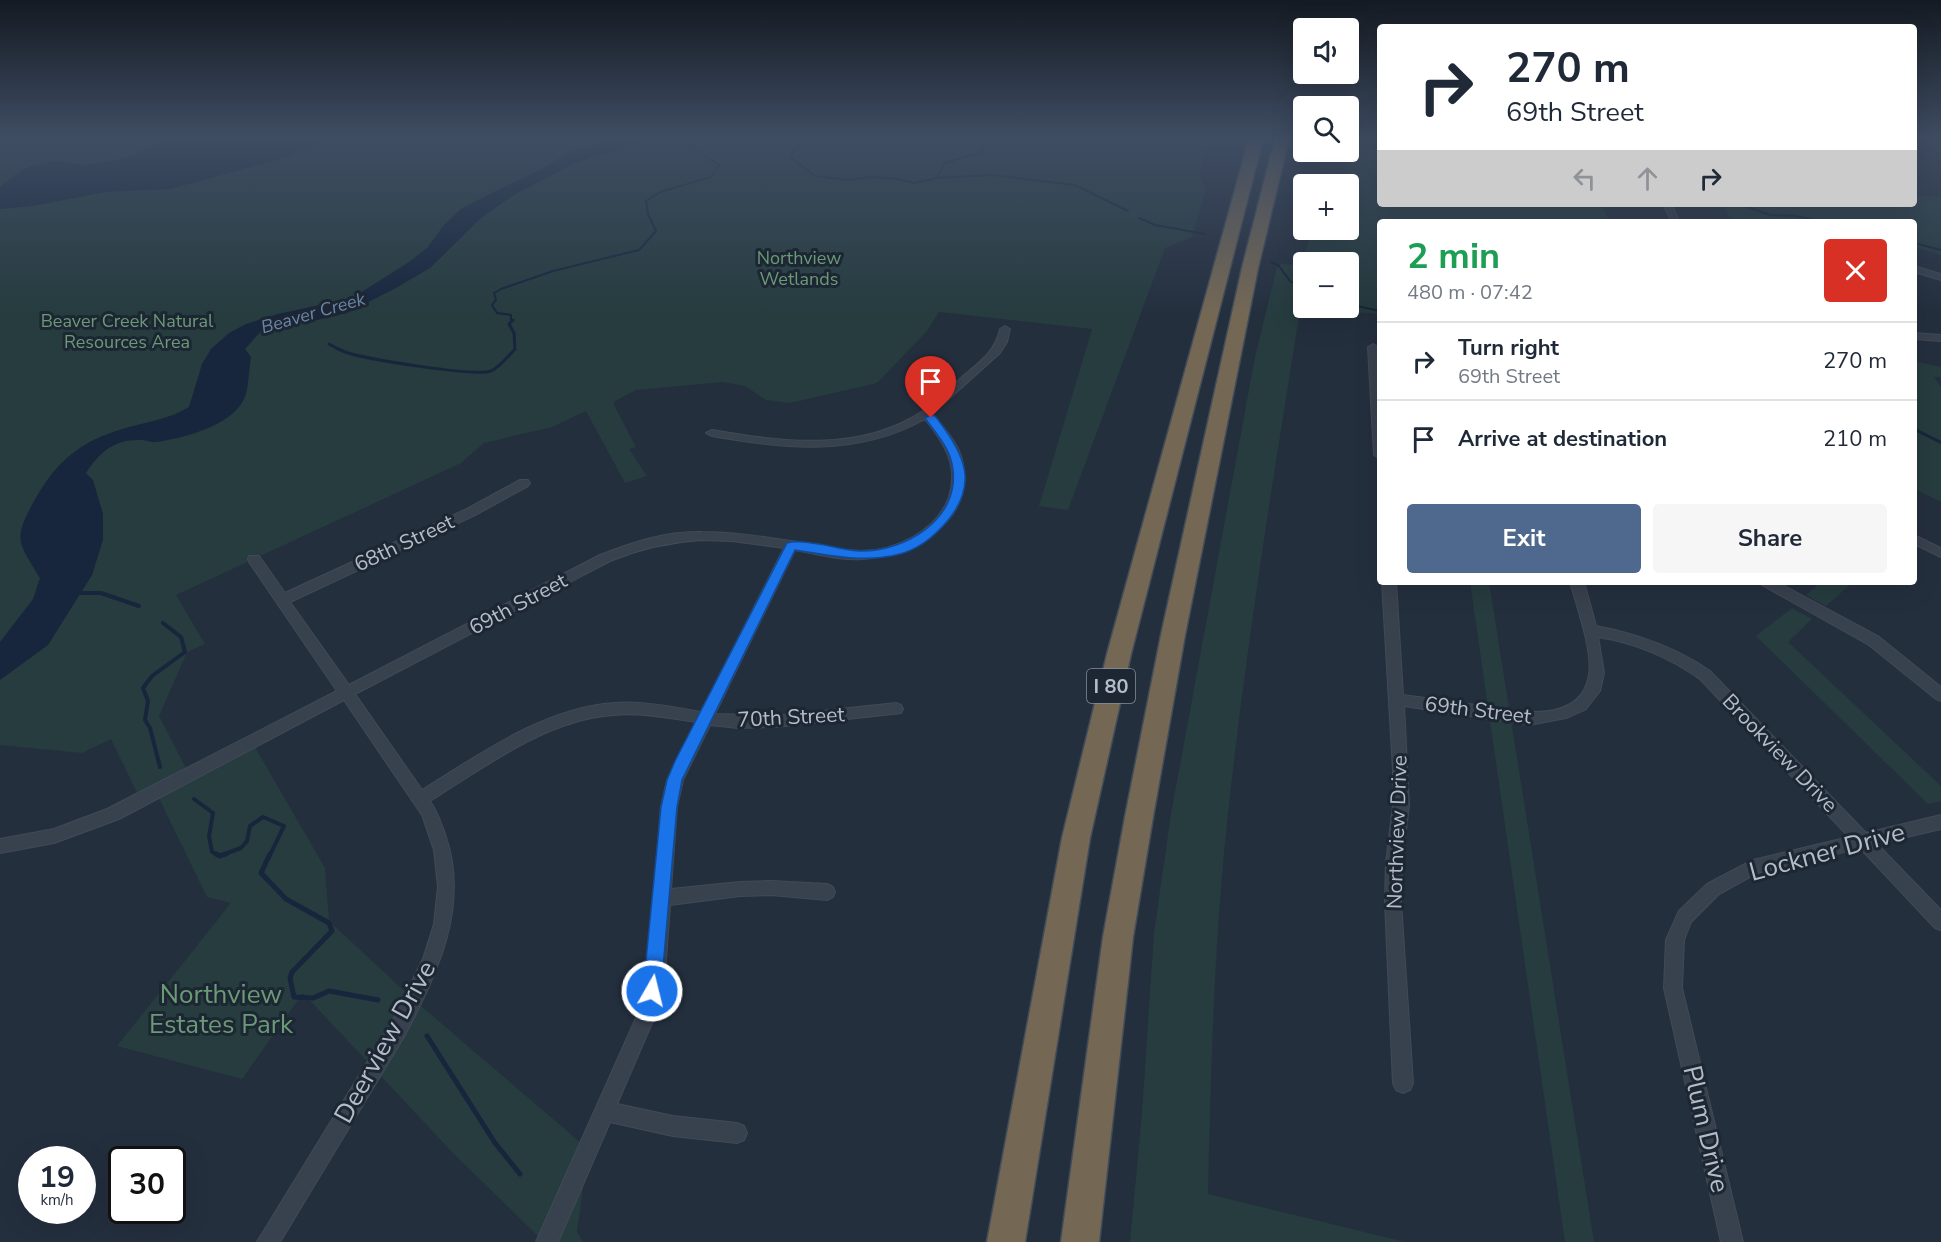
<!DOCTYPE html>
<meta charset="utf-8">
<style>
:root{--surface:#fff;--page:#f6f6f7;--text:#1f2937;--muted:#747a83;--line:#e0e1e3;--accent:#4f688e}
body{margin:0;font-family:"Nunito Sans",sans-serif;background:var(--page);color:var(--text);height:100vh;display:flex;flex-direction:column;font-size:22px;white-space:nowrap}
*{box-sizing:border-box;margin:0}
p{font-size:20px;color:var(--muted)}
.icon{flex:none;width:33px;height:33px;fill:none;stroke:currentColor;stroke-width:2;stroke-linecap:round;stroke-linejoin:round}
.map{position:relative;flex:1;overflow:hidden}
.details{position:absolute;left:1377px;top:219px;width:540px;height:366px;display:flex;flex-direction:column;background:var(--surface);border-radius:6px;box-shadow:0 6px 24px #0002}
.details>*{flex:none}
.top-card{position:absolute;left:1377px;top:24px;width:540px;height:183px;border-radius:6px;box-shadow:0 6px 24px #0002;background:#fff;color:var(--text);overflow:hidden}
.controls{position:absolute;left:1293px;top:18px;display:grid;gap:12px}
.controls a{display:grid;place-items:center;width:66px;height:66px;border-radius:6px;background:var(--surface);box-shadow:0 6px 24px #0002;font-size:30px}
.speed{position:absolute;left:18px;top:1146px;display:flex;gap:12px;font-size:30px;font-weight:700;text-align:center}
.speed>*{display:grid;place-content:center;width:78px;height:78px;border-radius:50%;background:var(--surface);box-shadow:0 6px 24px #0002;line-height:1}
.speed small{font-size:15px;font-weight:400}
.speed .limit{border:3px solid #111;border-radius:9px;background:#fff;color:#111}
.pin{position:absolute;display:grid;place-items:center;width:51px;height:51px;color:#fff;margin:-62px -26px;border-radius:50% 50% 50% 0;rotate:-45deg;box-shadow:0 0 6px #0007}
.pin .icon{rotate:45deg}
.me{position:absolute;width:66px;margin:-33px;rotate:8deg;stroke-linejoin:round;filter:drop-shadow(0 0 4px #0008)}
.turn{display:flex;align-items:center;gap:21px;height:126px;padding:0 30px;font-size:27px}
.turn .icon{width:78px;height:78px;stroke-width:2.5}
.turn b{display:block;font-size:42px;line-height:51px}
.lanes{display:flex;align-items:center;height:57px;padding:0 30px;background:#0003;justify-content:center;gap:30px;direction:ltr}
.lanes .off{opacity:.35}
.round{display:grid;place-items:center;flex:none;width:63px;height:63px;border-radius:6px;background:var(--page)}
.headline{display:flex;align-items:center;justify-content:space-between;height:102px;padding:0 30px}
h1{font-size:36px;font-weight:700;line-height:45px;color:#1e9e55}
.primary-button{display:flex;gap:12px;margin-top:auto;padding:12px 30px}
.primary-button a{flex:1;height:69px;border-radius:6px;background:var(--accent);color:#fff;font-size:24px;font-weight:700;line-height:69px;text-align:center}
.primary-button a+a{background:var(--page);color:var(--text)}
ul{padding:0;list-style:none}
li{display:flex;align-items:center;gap:18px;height:78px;padding:0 30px;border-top:2px solid var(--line)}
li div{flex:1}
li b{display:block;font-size:22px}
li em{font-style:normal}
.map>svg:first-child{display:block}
</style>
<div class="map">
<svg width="1941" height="1242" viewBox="0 0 1941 1242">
<rect width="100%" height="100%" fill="#242f3e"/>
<g fill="#263c3f" fill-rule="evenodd">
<path d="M 0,139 L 1208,139 L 1199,176 L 1206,189 L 1192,237 L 1165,248 L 1068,510 L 1039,506 L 1092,329 L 939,312 L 927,331 L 877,383 L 790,403 L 766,400 L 745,386 L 723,382 L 636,390 L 615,401 L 614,405 L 636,447 L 629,449 L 647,476 L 625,483 L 586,411 L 552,427 L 484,443 L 461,463 L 176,595 L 205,644 L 187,652 L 159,716 L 189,774 L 252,742 L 325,868 L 329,921 L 414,1000 L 588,1149 L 577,1232 L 583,1242 L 544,1242 L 453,1153 L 303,993 L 242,1079 L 117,1046 L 231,903 L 207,897 L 156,792 L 140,799 L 111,739 L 82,753 L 0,745 Z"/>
<path d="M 1349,139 L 1380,139 L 1380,204 L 1602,204 L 1609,222 L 1380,222 L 1380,315 L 1373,313 L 1300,311 C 1273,478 1246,646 1228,814 C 1214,941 1211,1067 1208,1194 L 1405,1242 L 1130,1242 L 1142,1113 L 1154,933 L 1171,814 L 1255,357 L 1277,267 L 1281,264 L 1301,265 L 1312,230 L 1348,230 L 1348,184 L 1317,184 L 1322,152 L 1348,152 ZM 1348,262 L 1348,308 L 1304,308 L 1304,262 Z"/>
<path d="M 1914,195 L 1941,197 L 1941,255 L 1914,247 L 1914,222 L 1734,222 L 1721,204 L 1914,204 Z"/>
<path d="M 1914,361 L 1941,367 L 1941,377 L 1934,377 L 1941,387 L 1941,502 L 1914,489 Z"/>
<path d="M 1470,582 L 1489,582 L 1594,1242 L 1565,1242 Z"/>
<path d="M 1821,582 L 1853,582 L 1826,606 L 1806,595 Z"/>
<path d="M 1792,608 L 1812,619 L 1788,642 L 1941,786 L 1941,801 L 1928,804 L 1756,636 Z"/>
</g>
<g fill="#17263c">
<path d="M 176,139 L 326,139 L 288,157 L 170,189 L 106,192 L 33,206 L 0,209 L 0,187 L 23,169 L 32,166 L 55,161 L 84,165 L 117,160 L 134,155 L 158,142 Z"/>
<path d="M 614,139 L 652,139 L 575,163 L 512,196 L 481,218 L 430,268 L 396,288 L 347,313 L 317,320 L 285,321 L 273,325 L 261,331 L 245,349 L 251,357 C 249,369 249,382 246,394 C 237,425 184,438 156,442 C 150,443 144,439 138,440 C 113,440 99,453 86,473 L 93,480 L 103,514 L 103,540 L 92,575 L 48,645 L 0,680 L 0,642 L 33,599 L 40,578 C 16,539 13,539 37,496 C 61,455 87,438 133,426 C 152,421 171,418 189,407 L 202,364 L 211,349 L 229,333 L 246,324 L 278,314 L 352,298 L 409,262 L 427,248 L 444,225 L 462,208 L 543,168 L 571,151 Z"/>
</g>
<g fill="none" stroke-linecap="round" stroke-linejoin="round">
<g stroke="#17263c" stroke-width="2">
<path d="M 792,139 L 800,144 L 790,157 L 815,176 L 847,180 L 870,177 L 898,179 L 914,183 L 937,178 L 992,175 L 1075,185 L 1128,211"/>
<path d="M 937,177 L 945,163 L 982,152 L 984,147 L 975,139"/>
<path d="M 1739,204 L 1770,215 L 1795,216 L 1825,222"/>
<path d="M 1139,218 L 1155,225 L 1205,234"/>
<path d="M 1914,243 L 1941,250"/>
<path d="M 1271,262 L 1279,266 L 1290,281 L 1304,289"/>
<path d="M 1348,304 L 1380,311"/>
<path d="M 511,321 L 511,315 L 497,313 L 492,305 L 496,300 L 494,293 L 501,289 L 553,271 L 639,250 L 656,231 L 648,214 L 646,201 L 660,192 L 711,177 L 719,165 L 690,147 L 695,141 L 701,139"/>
</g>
<g stroke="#17263c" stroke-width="3">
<path d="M 329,344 C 334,347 340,350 345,352 C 365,359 476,377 491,371 C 500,367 508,356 515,349 L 514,333 L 509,324 L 513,320"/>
<path d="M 1914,429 L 1940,442"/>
</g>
<g stroke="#17263c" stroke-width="4">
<path d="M 76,593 L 101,593 L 139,606"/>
<path d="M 160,767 L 150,728 L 145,720 L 148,701 L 143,688 L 152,676 L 185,652 L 181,637 L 163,623"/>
<path d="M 194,799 L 213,813 L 209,836 L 212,852 L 219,855"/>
<path d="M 222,855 L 241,848 L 247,841 L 250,826 L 263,817 L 284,826 L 270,855"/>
</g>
<g stroke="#17263c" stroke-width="5">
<path d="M 216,854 L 220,856 L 226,854"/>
<path d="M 270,854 L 261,873 L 286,899 L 329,923 L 332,931 L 292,972 L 290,978 L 294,997 L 313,998 L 329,991 L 378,1000"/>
<path d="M 427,1036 L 495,1143 L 520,1174"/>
</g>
<g stroke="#414a57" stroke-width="2">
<g id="street">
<path d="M 1663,204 L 1671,204 L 1680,222 L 1672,222 Z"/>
<path d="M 1914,266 L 1941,274 L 1941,280 L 1914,272 Z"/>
<path d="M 1005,326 L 1010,329 L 1007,342 L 1000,353 L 932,414 C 945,429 960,445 963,464 C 973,523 913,555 863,559 C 842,561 817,554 795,550 L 715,714 L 776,716 L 896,703 L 901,705 L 903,709 L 901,713 L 776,727 L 738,728 L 710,725 L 683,780 L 677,807 L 671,889 L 740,882 L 771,881 L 827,884 L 833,887 L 835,892 L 833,897 L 827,900 L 771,895 L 740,896 L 670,905 L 665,973 L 658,1009 L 617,1104 L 673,1116 L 737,1123 L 744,1126 L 747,1133 L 744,1140 L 737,1143 L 673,1136 L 610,1122 L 558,1242 L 536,1242 L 640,1009 L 647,973 L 661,807 L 667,780 L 696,722 C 669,718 641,712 613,715 C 546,720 486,766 430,801 C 437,811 441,823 445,834 C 470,904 438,973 405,1035 L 280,1242 L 257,1242 L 392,1022 L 423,959 L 434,924 L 438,887 L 434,850 L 422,815 L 344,700 L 119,819 L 54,843 L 0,853 L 0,839 L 54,829 L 107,809 L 337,691 L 249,562 L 248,559 L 249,556 L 259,556 L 285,593 L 467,509 L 520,480 L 528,480 L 530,483 L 528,486 L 475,515 L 290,602 L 349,685 L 600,555 C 634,542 666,531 702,532 C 739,532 775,539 811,544 C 827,547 844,551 861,551 C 895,551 937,531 949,497 C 959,466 944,442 925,419 C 857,457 785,449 712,436 L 706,433 L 712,430 C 782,442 859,453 923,411 C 937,402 948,389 961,378 C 978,363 995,353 1000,329 ZM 701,540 L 732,541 L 784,548 L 701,712 C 673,707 644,701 614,703 C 544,708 480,754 422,790 L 355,694 L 610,561 C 640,549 668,542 701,540 Z"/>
<path d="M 1914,333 L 1941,335 L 1941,341 L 1914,339 Z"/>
<path d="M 1373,344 L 1378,347 L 1380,459 L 1374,455 L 1368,347 Z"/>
<path d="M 1914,535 L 1941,548 L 1941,557 L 1914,544 Z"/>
<path d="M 1382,582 L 1396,582 L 1403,695 C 1427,698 1452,702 1476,705 C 1511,711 1581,727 1589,675 C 1593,651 1577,607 1570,582 L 1584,582 L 1596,626 C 1638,634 1675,647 1710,671 L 1866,833 L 1941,815 L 1941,829 L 1877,844 L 1941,910 L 1941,930 L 1935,928 L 1860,848 L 1757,873 L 1719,894 L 1691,922 L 1684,940 L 1682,988 L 1743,1242 L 1721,1242 L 1664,988 L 1666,940 L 1679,911 L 1707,884 L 1753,860 L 1849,837 L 1700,679 C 1669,657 1636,643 1598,637 L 1604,673 L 1600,691 L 1586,709 L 1566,718 L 1529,725 L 1404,706 L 1409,805 L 1402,863 L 1401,902 L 1413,1083 L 1410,1090 L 1403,1093 L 1396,1090 L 1393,1083 L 1385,902 L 1386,863 L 1393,805 L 1393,770 Z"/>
<path d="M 1760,582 L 1777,582 L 1879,637 L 1941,687 L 1941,701 L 1936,699 L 1869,645 L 1762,585 Z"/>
</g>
</g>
<g stroke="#434c59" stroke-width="3">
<g id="highway">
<path d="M 1249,139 L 1263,139 L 1131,654 L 1090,838 L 1025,1242 L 987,1242 L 1062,838 L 1107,654 Z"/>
<path d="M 1275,139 L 1289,139 L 1258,268 L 1185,635 L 1153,817 L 1133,937 L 1099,1242 L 1061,1242 L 1103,937 L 1125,817 L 1161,635 L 1242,268 Z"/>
</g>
</g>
<use href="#street" fill="#38414e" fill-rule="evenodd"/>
<use href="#highway" fill="#746855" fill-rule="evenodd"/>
</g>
<linearGradient id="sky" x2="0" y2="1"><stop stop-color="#141a22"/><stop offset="0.44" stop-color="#3f4d63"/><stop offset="1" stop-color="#3f4d63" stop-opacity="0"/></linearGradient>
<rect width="1941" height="313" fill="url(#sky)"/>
<path fill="#1a73e8" stroke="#114b97" stroke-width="1.5" d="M 931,415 L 935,416 C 966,455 981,487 941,528 C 928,542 910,553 891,556 C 859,562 827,555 795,550 L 682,780 L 677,807 L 661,991 L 659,997 L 652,1000 L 646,997 L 643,991 L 661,807 L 667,780 L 675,761 L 787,543 C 804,538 841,550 860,551 C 904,552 959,520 953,470 C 951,449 937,435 925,418 Z"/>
<g text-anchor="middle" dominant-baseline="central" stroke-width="6" stroke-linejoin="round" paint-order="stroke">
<g font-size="18" fill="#6b9a76" stroke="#1d2633">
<text x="799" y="258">Northview<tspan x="799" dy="21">Wetlands</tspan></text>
<text x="127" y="321">Beaver Creek Natural<tspan x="127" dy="21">Resources Area</tspan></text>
</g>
<g font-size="18" font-style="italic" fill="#6d86a8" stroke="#1d2633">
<text transform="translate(313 313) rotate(-16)">Beaver Creek</text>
</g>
<rect fill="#1d2633" stroke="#878f9c" stroke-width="1.5" x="1087" y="669" width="48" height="34" rx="4.5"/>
<g font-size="20" font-weight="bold" fill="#b4bcc9">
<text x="1111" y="686">I 80</text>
</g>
<g font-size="21" fill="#b4bcc9" stroke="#1d2633">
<text transform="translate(404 543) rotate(-25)">68th Street</text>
<text transform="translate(518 604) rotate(-28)">69th Street</text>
<text transform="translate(1478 710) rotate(7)">69th Street</text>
<text transform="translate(791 717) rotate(-3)">70th Street</text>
<text transform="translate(1780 753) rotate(46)">Brookview Drive</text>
<text transform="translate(1397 832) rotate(-88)">Northview Drive</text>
</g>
<g font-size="26" fill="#b4bcc9" stroke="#1d2633">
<text transform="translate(1827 852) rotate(-15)">Lockner Drive</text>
<text transform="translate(385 1042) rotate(-61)">Deerview Drive</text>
<text transform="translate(1706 1129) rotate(77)">Plum Drive</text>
</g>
<g font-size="26" fill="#6b9a76" stroke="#1d2633">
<text x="221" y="994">Northview<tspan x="221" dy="30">Estates Park</tspan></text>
</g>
</g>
</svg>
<div class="controls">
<a><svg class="icon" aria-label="sound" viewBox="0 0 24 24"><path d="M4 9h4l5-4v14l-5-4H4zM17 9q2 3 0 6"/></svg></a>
<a><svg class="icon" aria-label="search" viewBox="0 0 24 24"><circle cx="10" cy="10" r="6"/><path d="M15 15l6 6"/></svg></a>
<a>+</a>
<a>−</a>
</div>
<div class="speed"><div>19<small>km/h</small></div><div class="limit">30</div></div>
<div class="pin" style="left:931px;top:418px;background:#d93025"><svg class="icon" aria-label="arrive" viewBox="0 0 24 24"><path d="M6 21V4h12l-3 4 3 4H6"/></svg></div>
<svg class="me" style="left:652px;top:991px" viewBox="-20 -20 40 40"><circle r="17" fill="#1a73e8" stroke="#fff" stroke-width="3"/><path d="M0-11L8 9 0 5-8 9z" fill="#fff"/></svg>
<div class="top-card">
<div class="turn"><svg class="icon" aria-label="right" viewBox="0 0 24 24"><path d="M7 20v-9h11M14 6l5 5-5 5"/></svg><div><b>270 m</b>69th Street</div></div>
<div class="lanes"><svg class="icon off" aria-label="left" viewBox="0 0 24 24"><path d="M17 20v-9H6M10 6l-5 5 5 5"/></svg><svg class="icon off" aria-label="ahead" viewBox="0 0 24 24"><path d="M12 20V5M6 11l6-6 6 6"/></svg><svg class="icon" aria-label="right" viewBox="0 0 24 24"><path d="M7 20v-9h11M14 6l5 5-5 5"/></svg></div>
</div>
<section class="details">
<div class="headline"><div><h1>2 min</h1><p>480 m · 07:42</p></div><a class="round" style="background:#d93025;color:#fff"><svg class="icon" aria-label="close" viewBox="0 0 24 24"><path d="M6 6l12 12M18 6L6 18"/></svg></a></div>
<ul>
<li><svg class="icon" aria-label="right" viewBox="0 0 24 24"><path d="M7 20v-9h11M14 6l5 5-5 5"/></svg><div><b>Turn right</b><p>69th Street</p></div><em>270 m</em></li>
<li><svg class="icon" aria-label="arrive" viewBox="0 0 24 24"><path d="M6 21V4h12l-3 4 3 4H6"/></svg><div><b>Arrive at destination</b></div><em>210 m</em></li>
</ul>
<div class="primary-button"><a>Exit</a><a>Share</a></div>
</section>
</div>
